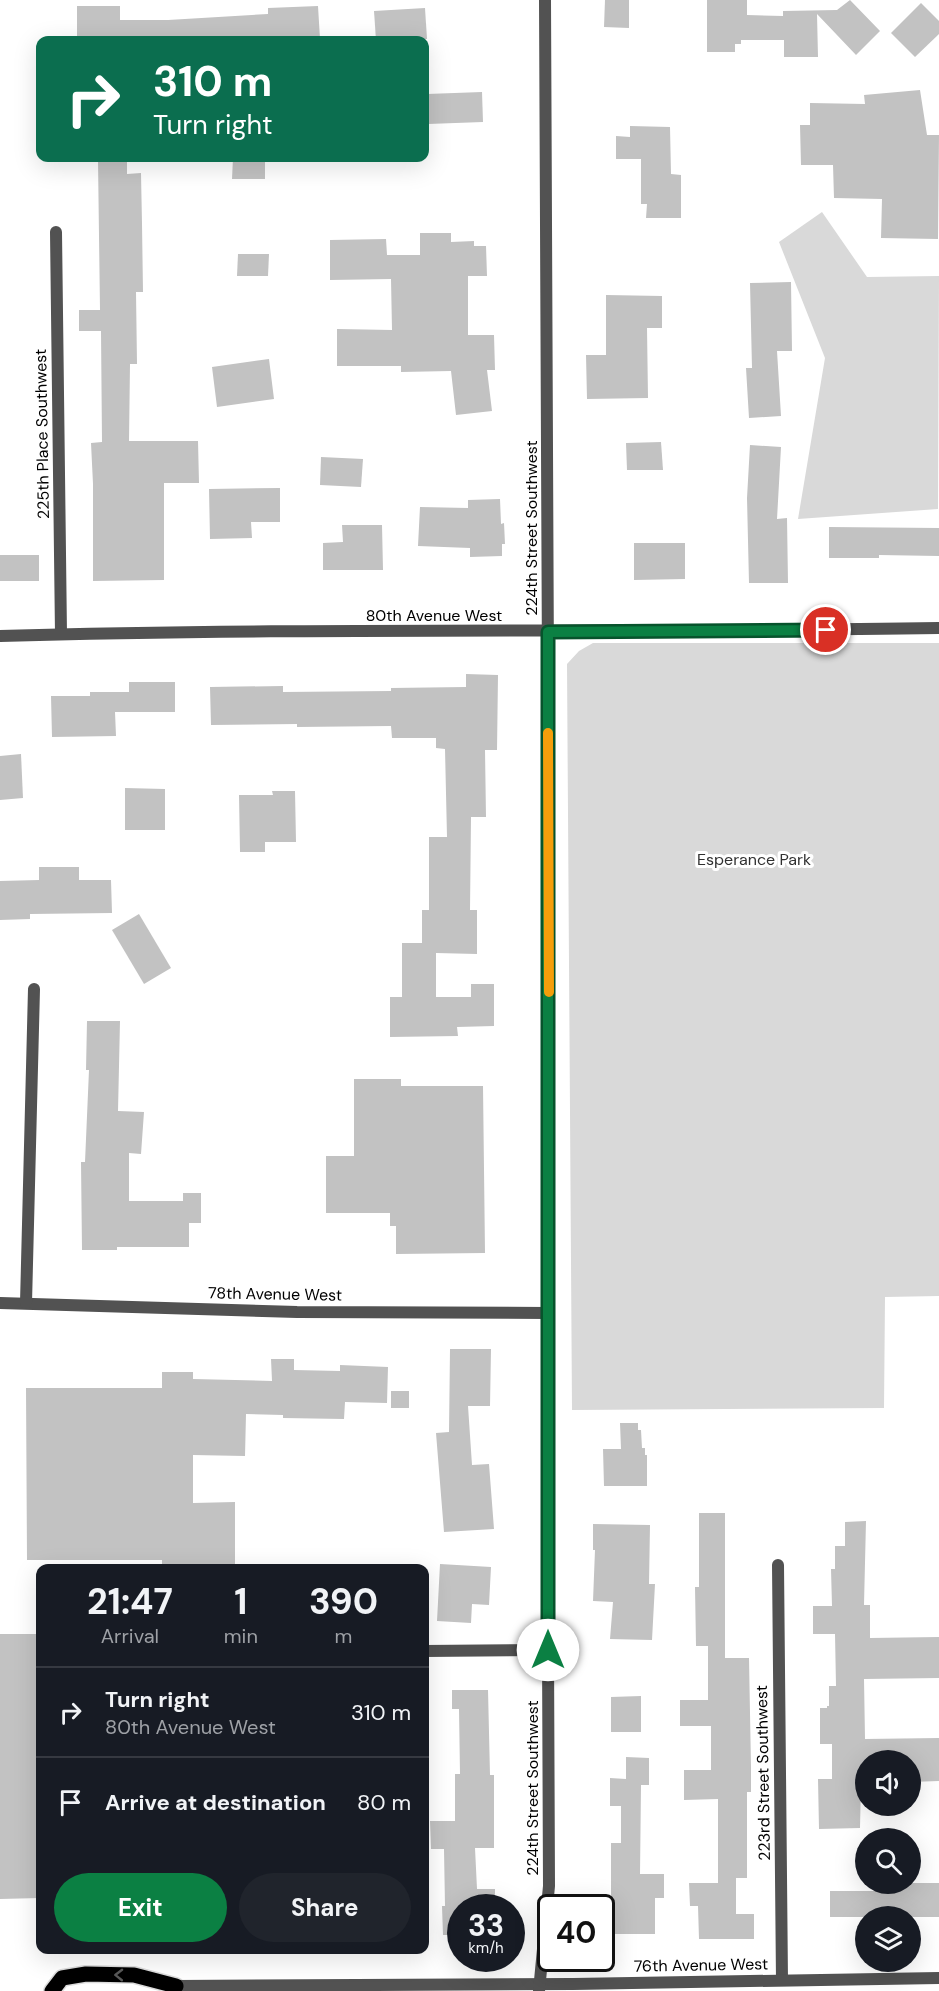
<!DOCTYPE html>
<style>
:root{--surface:#171b24;--page:#20242c;--text:#f1f3f6;--muted:#9ea1a6;--line:#363941;--accent:#0b8043}
body{margin:0;font-family:"DM Sans",sans-serif;background:var(--page);color:var(--text);height:100vh;display:flex;flex-direction:column;font-size:22px;white-space:nowrap}
*{box-sizing:border-box;margin:0}
p{font-size:20px;color:var(--muted)}
.icon{flex:none;width:33px;height:33px;fill:none;stroke:currentColor;stroke-width:2;stroke-linecap:round;stroke-linejoin:round}
.map{position:relative;flex:1;overflow:hidden}
.drawer{position:absolute;left:36px;top:1564px;width:393px;height:390px;display:flex;flex-direction:column;background:var(--surface);border-radius:12px;box-shadow:0 6px 24px #0002}
.drawer>*{flex:none}
.guide{position:absolute;left:36px;top:36px;width:393px;height:126px;border-radius:12px;box-shadow:0 6px 24px #0002;background:#0b6e4f;color:#fff;overflow:hidden}
.fabs{position:absolute;left:855px;top:1750px;display:grid;gap:12px}
.fabs a{display:grid;place-items:center;width:66px;height:66px;border-radius:50%;background:var(--surface);box-shadow:0 6px 24px #0002;font-size:30px}
.speed{position:absolute;left:447px;top:1894px;display:flex;gap:12px;font-size:30px;font-weight:700;text-align:center}
.speed>*{display:grid;place-content:center;width:78px;height:78px;border-radius:50%;background:var(--surface);box-shadow:0 6px 24px #0002;line-height:1}
.speed small{font-size:15px;font-weight:400}
.speed .limit{border:3px solid #111;border-radius:9px;background:#fff;color:#111}
.pin{position:absolute;display:grid;place-items:center;width:51px;height:51px;color:#fff;margin:-26px;border:3px solid #fff;border-radius:50%;box-shadow:0 2px 6px #0007}
.me{position:absolute;width:66px;margin:-33px;rotate:0deg;stroke-linejoin:round;filter:drop-shadow(0 0 4px #0008)}
.turn{display:flex;align-items:center;gap:21px;height:126px;padding:0 18px;font-size:27px}
.turn .icon{width:78px;height:78px;stroke-width:2.5}
.turn b{display:block;font-size:42px;line-height:51px}
.eta{display:flex;justify-content:space-evenly;align-items:center;height:102px;text-align:center}
.eta b{font-size:36px;font-weight:700;line-height:42px}
.action{display:flex;gap:12px;margin-top:auto;padding:12px 18px}
.action a{flex:1;height:69px;border-radius:36px;background:var(--accent);color:#fff;font-size:24px;font-weight:700;line-height:69px;text-align:center}
.action a+a{background:var(--page);color:var(--text)}
ul{padding:0;list-style:none}
li{display:flex;align-items:center;gap:18px;height:90px;padding:0 18px;border-top:2px solid var(--line)}
li div{flex:1}
li b{display:block;font-size:22px}
li em{font-style:normal}
.map>svg:first-child{display:block}
</style>
<div class="map">
<svg width="939" height="1991" viewBox="0 0 939 1991">
<rect width="100%" height="100%" fill="#fff"/>
<g fill="#d9d9d9">
<path d="M 822,212 L 867,277 L 939,276 L 938,509 L 798,519 L 825,358 L 779,242 Z"/>
<path d="M 593,643 L 939,643 L 939,1296 L 885,1297 L 884,1408 L 572,1410 L 567,664 L 579,651 Z"/>
</g>
<g fill="#c2c2c2">
<path d="M 605,0 L 629,0 L 629,28 L 604,27 Z"/>
<path d="M 707,0 L 747,0 L 747,15 L 783,16 L 783,11 L 837,10 L 850,0 L 880,31 L 856,55 L 817,14 L 818,57 L 784,57 L 784,40 L 741,40 L 741,44 L 735,44 L 735,52 L 707,52 Z"/>
<path d="M 921,3 L 939,21 L 939,34 L 915,57 L 891,33 Z"/>
<path d="M 77,6 L 120,6 L 120,20 L 168,20 L 268,14 L 268,8 L 318,6 L 320,39 L 137,40 L 137,37 L 77,37 Z"/>
<path d="M 425,8 L 427,39 L 376,40 L 374,11 Z"/>
<path d="M 920,90 L 927,135 L 939,135 L 938,239 L 881,238 L 882,199 L 834,198 L 833,165 L 801,165 L 800,125 L 810,125 L 810,103 L 865,104 L 864,95 Z"/>
<path d="M 482,92 L 483,122 L 428,124 L 427,94 Z"/>
<path d="M 630,126 L 670,127 L 671,174 L 681,175 L 681,218 L 646,218 L 647,204 L 641,204 L 641,159 L 616,159 L 616,136 L 630,137 Z"/>
<path d="M 233,158 L 265,158 L 265,179 L 232,179 Z"/>
<path d="M 127,159 L 127,174 L 141,173 L 142,224 L 143,292 L 136,292 L 137,364 L 130,364 L 129,441 L 198,441 L 199,483 L 164,483 L 164,580 L 93,581 L 93,484 L 91,443 L 102,442 L 101,331 L 79,331 L 79,310 L 100,310 L 98,160 Z"/>
<path d="M 420,233 L 451,233 L 451,242 L 474,241 L 474,246 L 486,246 L 487,276 L 468,276 L 468,335 L 494,335 L 495,370 L 487,370 L 492,411 L 456,415 L 451,371 L 401,372 L 401,366 L 337,366 L 337,329 L 392,330 L 391,279 L 330,280 L 330,240 L 386,239 L 387,255 L 420,255 Z"/>
<path d="M 238,254 L 269,254 L 268,276 L 237,276 Z"/>
<path d="M 791,282 L 792,351 L 777,351 L 781,416 L 749,418 L 746,368 L 752,368 L 750,283 Z"/>
<path d="M 606,295 L 662,296 L 662,328 L 647,328 L 648,398 L 587,399 L 586,355 L 606,355 Z"/>
<path d="M 269,359 L 274,399 L 217,407 L 212,367 Z"/>
<path d="M 661,442 L 663,470 L 627,470 L 626,443 Z"/>
<path d="M 750,445 L 781,447 L 777,519 L 787,518 L 788,583 L 749,583 L 747,498 Z"/>
<path d="M 321,457 L 363,459 L 361,487 L 320,485 Z"/>
<path d="M 280,488 L 280,522 L 251,522 L 252,538 L 210,539 L 209,489 Z"/>
<path d="M 500,499 L 501,524 L 504,523 L 505,544 L 502,544 L 502,556 L 470,557 L 470,548 L 418,546 L 420,507 L 468,508 L 468,500 Z"/>
<path d="M 342,525 L 382,525 L 383,570 L 323,570 L 323,543 L 343,542 Z"/>
<path d="M 829,527 L 939,528 L 939,556 L 879,555 L 879,558 L 829,558 Z"/>
<path d="M 634,543 L 685,543 L 685,579 L 634,580 Z"/>
<rect x="0" y="555" width="39" height="26"/>
<path d="M 466,674 L 498,675 L 497,750 L 485,750 L 486,817 L 471,817 L 470,910 L 477,910 L 477,954 L 436,953 L 436,997 L 471,997 L 471,984 L 494,984 L 494,1026 L 457,1027 L 458,1036 L 390,1037 L 390,997 L 402,997 L 402,943 L 422,943 L 422,910 L 429,910 L 429,837 L 447,837 L 445,749 L 436,748 L 436,738 L 392,738 L 391,726 L 297,727 L 297,724 L 211,725 L 210,687 L 283,686 L 283,692 L 391,691 L 391,688 L 466,687 Z"/>
<path d="M 129,682 L 175,682 L 175,712 L 115,712 L 116,736 L 52,737 L 51,696 L 90,696 L 90,692 L 129,692 Z"/>
<path d="M 21,754 L 23,798 L 0,800 L 0,756 Z"/>
<path d="M 125,788 L 165,789 L 165,830 L 125,830 Z"/>
<path d="M 272,791 L 295,791 L 296,842 L 265,842 L 265,852 L 240,852 L 239,795 L 273,795 Z"/>
<path d="M 39,867 L 79,867 L 79,880 L 111,880 L 112,913 L 30,914 L 30,919 L 0,920 L 0,881 L 39,880 Z"/>
<path d="M 139,914 L 171,968 L 144,984 L 112,930 Z"/>
<path d="M 87,1021 L 120,1021 L 118,1111 L 144,1112 L 141,1154 L 129,1153 L 129,1201 L 183,1201 L 183,1193 L 201,1193 L 201,1223 L 189,1223 L 189,1247 L 117,1247 L 117,1250 L 82,1250 L 81,1162 L 85,1162 L 89,1070 L 86,1070 Z"/>
<path d="M 354,1079 L 401,1079 L 401,1086 L 483,1086 L 485,1253 L 396,1254 L 396,1226 L 390,1226 L 390,1213 L 326,1213 L 326,1156 L 354,1156 Z"/>
<path d="M 450,1349 L 491,1349 L 490,1406 L 468,1406 L 472,1465 L 489,1464 L 494,1529 L 444,1532 L 436,1433 L 449,1432 Z"/>
<path d="M 271,1359 L 294,1359 L 294,1370 L 340,1371 L 340,1365 L 388,1367 L 387,1403 L 345,1402 L 344,1419 L 283,1418 L 283,1415 L 246,1414 L 245,1456 L 193,1455 L 193,1503 L 235,1502 L 235,1569 L 211,1569 L 211,1565 L 162,1565 L 162,1560 L 27,1560 L 26,1388 L 162,1388 L 162,1372 L 193,1372 L 193,1379 L 272,1381 Z"/>
<rect x="391" y="1391" width="18" height="17"/>
<path d="M 620,1423 L 638,1423 L 638,1430 L 641,1430 L 642,1448 L 645,1448 L 645,1455 L 647,1455 L 647,1486 L 604,1486 L 603,1449 L 621,1449 Z"/>
<path d="M 699,1513 L 725,1513 L 725,1658 L 749,1658 L 751,1768 L 751,1792 L 747,1792 L 747,1878 L 736,1878 L 736,1914 L 754,1914 L 754,1939 L 699,1939 L 698,1906 L 690,1906 L 689,1883 L 718,1883 L 718,1799 L 684,1800 L 684,1770 L 711,1770 L 711,1726 L 680,1726 L 680,1700 L 708,1700 L 708,1646 L 696,1646 L 695,1587 L 699,1587 Z"/>
<path d="M 866,1521 L 864,1605 L 870,1605 L 870,1638 L 939,1637 L 939,1678 L 864,1679 L 865,1739 L 939,1738 L 939,1781 L 910,1782 L 910,1761 L 866,1761 L 866,1783 L 861,1783 L 860,1828 L 819,1829 L 818,1779 L 832,1779 L 832,1744 L 820,1744 L 820,1708 L 827,1708 L 827,1706 L 829,1706 L 829,1686 L 836,1686 L 835,1634 L 813,1634 L 813,1606 L 832,1606 L 831,1569 L 835,1569 L 835,1546 L 845,1546 L 845,1522 Z"/>
<path d="M 593,1524 L 650,1525 L 649,1584 L 655,1584 L 652,1640 L 610,1639 L 613,1602 L 593,1601 L 595,1550 L 593,1550 Z"/>
<path d="M 440,1564 L 491,1567 L 489,1605 L 472,1604 L 471,1623 L 437,1621 Z"/>
<path d="M 0,1634 L 40,1634 L 40,1898 L 0,1899 Z"/>
<path d="M 452,1690 L 488,1690 L 490,1775 L 494,1775 L 494,1848 L 475,1848 L 477,1889 L 495,1889 L 495,1908 L 460,1908 L 460,1935 L 443,1935 L 442,1906 L 445,1906 L 444,1849 L 431,1849 L 430,1821 L 455,1821 L 455,1774 L 460,1774 L 459,1709 L 452,1709 Z"/>
<path d="M 641,1696 L 641,1732 L 611,1732 L 611,1697 Z"/>
<path d="M 626,1757 L 649,1758 L 649,1785 L 641,1785 L 640,1874 L 664,1874 L 664,1898 L 655,1898 L 655,1934 L 602,1934 L 602,1898 L 611,1898 L 611,1843 L 621,1843 L 621,1806 L 610,1806 L 610,1778 L 626,1779 Z"/>
<path d="M 910,1883 L 939,1883 L 939,1917 L 830,1917 L 830,1891 L 888,1891 L 888,1884 Z"/>
</g>
<g fill="none" stroke-linecap="round" stroke-linejoin="round">
<g stroke="#dbdbdb" stroke-width="18">
<path id="primary" d="M 52,1991 L 62,1978 L 86,1974 L 134,1975 L 176,1986"/>
</g>
<g stroke="#525252" stroke-width="12">
<path d="M 56,232 L 61,634"/>
<path d="M 0,1303 L 297,1312 L 548,1313"/>
<path d="M 26,1303 L 34,989"/>
<path d="M 778,1565 L 782,1980"/>
<path d="M 424,1651 L 548,1650"/>
</g>
<g stroke="#525252" stroke-width="12">
<path d="M 0,636 C 313,627 626,633 939,628"/>
<path d="M 176,1986 L 573,1984 L 939,1978"/>
<path d="M 539,1991 L 549,1886 L 548,1650 L 549,897 L 545,0"/>
</g>
<use href="#primary" stroke="#000" stroke-width="15"/>
</g>
<defs><path id="oneway-chevron" d="M-2-3.5L2.5 0L-2 3.5" fill="none" stroke-width="1.6" stroke-linecap="round" stroke-linejoin="round" transform="scale(1.5)"/></defs>
<use stroke="#595959" href="#oneway-chevron" transform="translate(119 1975) rotate(-179)"/>
<g fill="none" stroke-linecap="round" stroke-linejoin="round">
<g stroke="#07532c" stroke-width="15">
<path id="route" d="M 548,1650 L 548,632 L 826,630"/>
</g>
<use href="#route" stroke="#0b8043" stroke-width="10"/>
<path stroke="#f59e0b" stroke-width="10" d="M 548,733 L 549,992"/>
</g>
<g text-anchor="middle" dominant-baseline="central" stroke-width="6" stroke-linejoin="round" paint-order="stroke">
<g font-size="16" fill="#000" stroke="#fff">
<text transform="translate(42 434) rotate(-91)">225th Place Southwest</text>
<text transform="translate(531 528) rotate(-90)">224th Street Southwest</text>
<text x="434" y="615">80th Avenue West</text>
<text transform="translate(275 1294) rotate(1)">78th Avenue West</text>
<text transform="translate(763 1773) rotate(-91)">223rd Street Southwest</text>
<text transform="translate(532 1788) rotate(-90)">224th Street Southwest</text>
<text transform="translate(701 1965) rotate(-1)">76th Avenue West</text>
</g>
<g font-size="16" fill="#303030" stroke="#fff">
<text x="754" y="859">Esperance Park</text>
</g>
</g>
</svg>
<div class="fabs">
<a><svg class="icon" aria-label="sound" viewBox="0 0 24 24"><path d="M4 9h4l5-4v14l-5-4H4zM17 9q2 3 0 6"/></svg></a>
<a><svg class="icon" aria-label="search" viewBox="0 0 24 24"><circle cx="10" cy="10" r="6"/><path d="M15 15l6 6"/></svg></a>
<a><svg class="icon" aria-label="layers" viewBox="0 0 24 24"><path d="M12 4l9 5-9 5-9-5zM3 14l9 5 9-5"/></svg></a>
</div>
<div class="speed"><div>33<small>km/h</small></div><div class="limit">40</div></div>
<div class="pin" style="left:826px;top:630px;background:#d93025"><svg class="icon" aria-label="arrive" viewBox="0 0 24 24"><path d="M6 21V4h12l-3 4 3 4H6"/></svg></div>
<svg class="me" style="left:548px;top:1650px" viewBox="-20 -20 40 40"><circle r="19" fill="#fff"/><path d="M0-13L10 11 0 6-10 11z" fill="#0b8043"/></svg>
<div class="guide">
<div class="turn"><svg class="icon" aria-label="right" viewBox="0 0 24 24"><path d="M7 20v-9h11M14 6l5 5-5 5"/></svg><div><b>310 m</b>Turn right</div></div>
</div>
<section class="drawer">
<div class="eta">
<div><b>21:47</b><p>Arrival</p></div>
<div><b>1</b><p>min</p></div>
<div><b>390</b><p>m</p></div>
</div>
<ul>
<li><svg class="icon" aria-label="right" viewBox="0 0 24 24"><path d="M7 20v-9h11M14 6l5 5-5 5"/></svg><div><b>Turn right</b><p>80th Avenue West</p></div><em>310 m</em></li>
<li><svg class="icon" aria-label="arrive" viewBox="0 0 24 24"><path d="M6 21V4h12l-3 4 3 4H6"/></svg><div><b>Arrive at destination</b></div><em>80 m</em></li>
</ul>
<div class="action"><a>Exit</a><a>Share</a></div>
</section>
</div>
